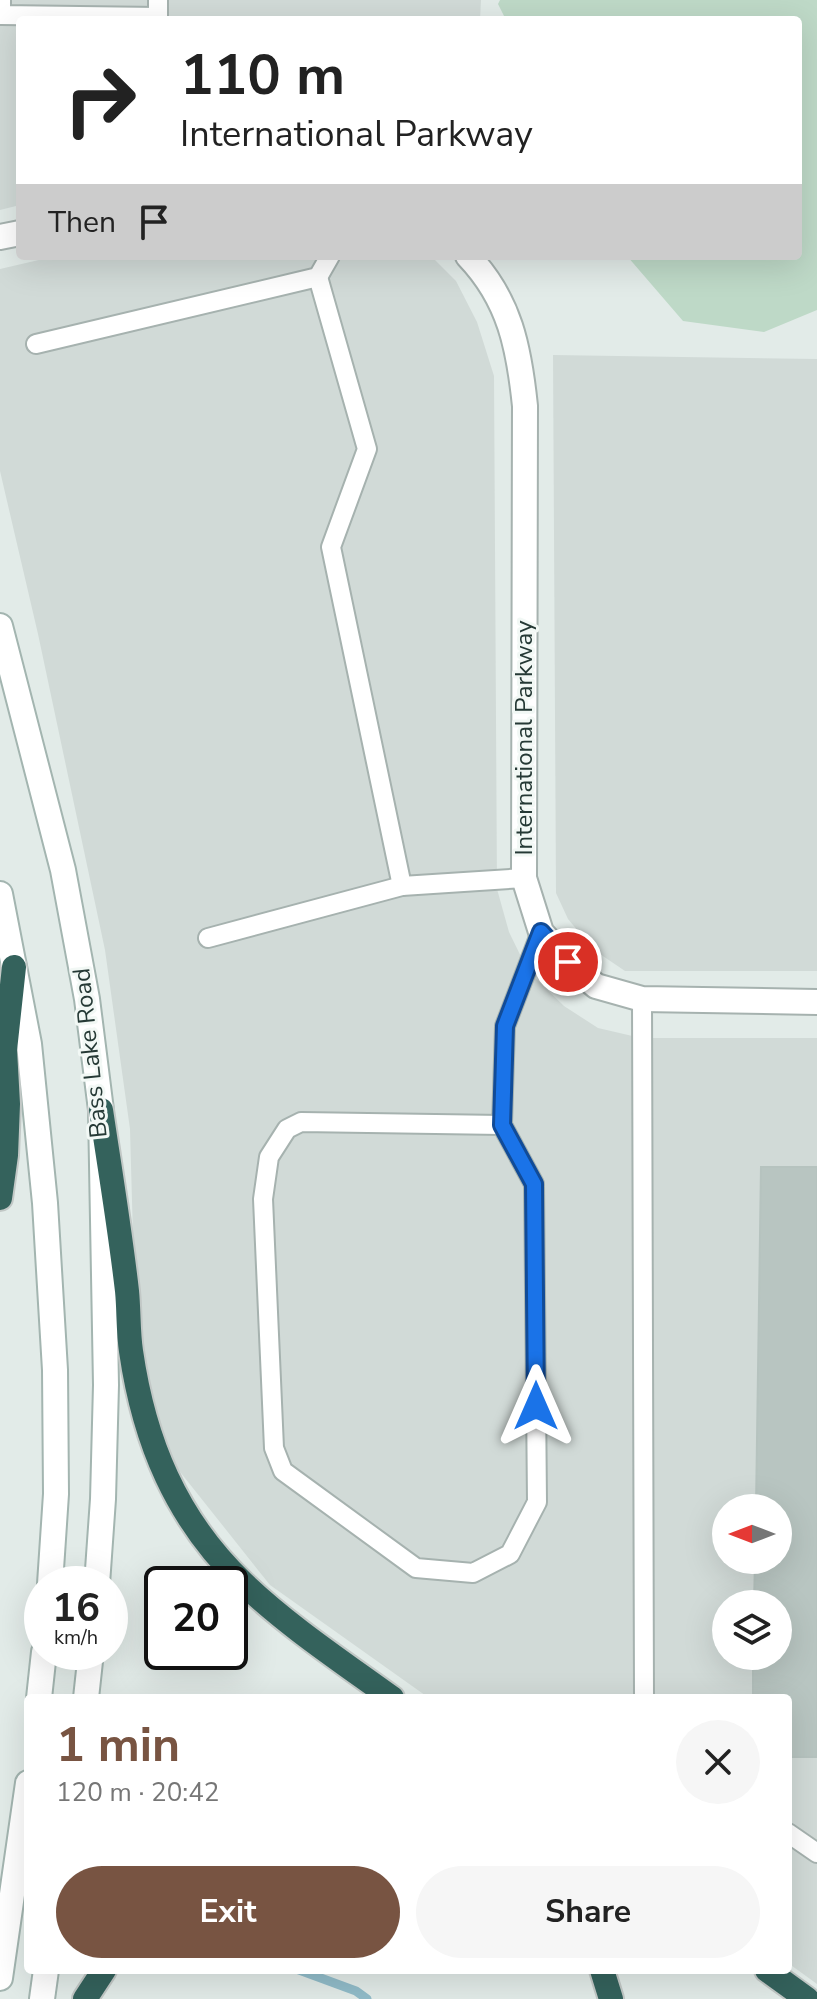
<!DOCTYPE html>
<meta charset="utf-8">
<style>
:root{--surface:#fff;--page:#f6f6f6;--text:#222;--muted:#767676;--accent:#785442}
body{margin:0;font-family:"Nunito Sans",sans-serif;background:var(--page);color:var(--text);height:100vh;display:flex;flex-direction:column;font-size:30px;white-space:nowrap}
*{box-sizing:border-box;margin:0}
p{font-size:26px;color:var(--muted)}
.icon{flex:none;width:44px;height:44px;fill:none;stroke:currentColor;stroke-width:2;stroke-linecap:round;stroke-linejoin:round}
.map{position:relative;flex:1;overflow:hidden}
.side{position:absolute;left:24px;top:1694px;width:768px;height:280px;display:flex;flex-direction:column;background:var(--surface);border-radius:8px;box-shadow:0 8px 32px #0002}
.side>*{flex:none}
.guide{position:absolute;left:16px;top:16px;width:786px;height:244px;border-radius:8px;box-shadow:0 8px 32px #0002;background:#fff;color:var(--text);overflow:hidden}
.needle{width:52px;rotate:270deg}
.buttons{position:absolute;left:712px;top:1494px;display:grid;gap:16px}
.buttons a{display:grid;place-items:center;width:80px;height:80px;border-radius:50%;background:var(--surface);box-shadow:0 8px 32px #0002;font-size:40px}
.speed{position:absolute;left:24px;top:1566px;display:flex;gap:16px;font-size:40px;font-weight:700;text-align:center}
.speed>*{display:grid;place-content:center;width:104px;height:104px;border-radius:50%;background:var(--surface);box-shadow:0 8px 32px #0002;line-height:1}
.speed small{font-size:20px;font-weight:400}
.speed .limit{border:4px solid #111;border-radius:12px;background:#fff;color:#111}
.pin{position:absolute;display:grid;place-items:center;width:68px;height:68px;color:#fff;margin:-34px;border:4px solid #fff;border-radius:50%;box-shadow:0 2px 8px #0007}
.me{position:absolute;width:88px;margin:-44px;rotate:0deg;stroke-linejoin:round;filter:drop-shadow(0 0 6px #0008)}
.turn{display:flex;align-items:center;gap:28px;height:168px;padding:0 32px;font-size:36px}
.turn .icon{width:104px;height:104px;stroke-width:2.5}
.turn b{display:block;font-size:56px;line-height:68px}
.then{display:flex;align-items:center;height:76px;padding:0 32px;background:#0003;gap:16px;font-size:30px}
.round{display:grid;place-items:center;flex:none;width:84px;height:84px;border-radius:42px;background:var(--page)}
.summary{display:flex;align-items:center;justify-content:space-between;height:136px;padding:0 32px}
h1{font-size:48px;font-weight:700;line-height:60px;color:var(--accent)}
.cta{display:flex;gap:16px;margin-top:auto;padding:16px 32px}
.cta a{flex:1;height:92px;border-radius:48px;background:var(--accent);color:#fff;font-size:32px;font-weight:700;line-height:92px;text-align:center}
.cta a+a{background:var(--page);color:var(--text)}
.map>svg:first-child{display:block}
</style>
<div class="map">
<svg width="817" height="1999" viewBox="0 0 817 1999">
<rect width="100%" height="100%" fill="#e2ebe8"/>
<g fill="#d1dad7" fill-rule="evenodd">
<path d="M 0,0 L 481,0 L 480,20 L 20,20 L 20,205 L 0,210 Z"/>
<path d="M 56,256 L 431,256 L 456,281 L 477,322 L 494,376 L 497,889 L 509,932 L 528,971 L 564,1006 L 598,1028 L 641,1038 L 817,1038 L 817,1984 L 788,1963 L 788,1698 L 429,1698 L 270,1585 L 173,1463 L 147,1382 L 135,1309 L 130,1129 L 105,950 L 38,634 L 0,471 L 0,269 ZM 726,1508 L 778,1508 L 778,1560 L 726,1560 ZM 726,1604 L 778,1604 L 778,1656 L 726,1656 Z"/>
<path d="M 553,355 L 817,359 L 817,971 L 625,971 L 594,950 L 568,919 L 556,893 Z"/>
</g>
<path fill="#bed9c7" d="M 500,0 L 817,0 L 817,310 L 764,332 L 683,321 L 627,256 L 798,256 L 798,20 L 506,20 L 498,4 Z"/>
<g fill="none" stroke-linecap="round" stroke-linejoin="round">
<path stroke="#91bcc9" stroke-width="9" d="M 299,1970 L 356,1991 L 367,1999"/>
</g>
<path fill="#b8c5c1" stroke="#b6c3bf" stroke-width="2" d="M 761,1167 L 817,1167 L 817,1757 L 788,1757 L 788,1698 L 753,1698 L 753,1656 L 778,1656 L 778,1604 L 754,1604 L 755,1560 L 778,1560 L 778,1508 L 756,1508 Z"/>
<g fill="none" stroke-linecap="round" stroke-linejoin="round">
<g stroke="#a6b2af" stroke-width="22">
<g id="service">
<path d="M 1,0 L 1,15 L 158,17"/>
<path d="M 158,20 L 158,0"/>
<path d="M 318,277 L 367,449 L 331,547 L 402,886 L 524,878"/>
<path d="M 36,344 L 318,277 L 330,256"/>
<path d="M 208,938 L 402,886"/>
<path d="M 642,999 L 644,1698"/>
<path d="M 502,1125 L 534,1184 L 537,1502 L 510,1554 L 473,1573 L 416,1568 L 283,1471 L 274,1448 L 263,1199 L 269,1157 L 287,1129 L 301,1122 L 502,1125 L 505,1026 L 541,932"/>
<path d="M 788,1833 L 817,1853"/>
</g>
</g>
<g stroke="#a6b2af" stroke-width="28">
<g id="tertiary">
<path d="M 0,237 L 20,233"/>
<path d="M 468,256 C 510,300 519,348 525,406 L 524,878 L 541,932 L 568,962 L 596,986 L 642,999 L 817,1002"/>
</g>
</g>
<g stroke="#a3b5b0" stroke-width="28">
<g id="secondary">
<path d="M 0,626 L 63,870 L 87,999 L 101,1110 L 106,1385 L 103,1499 L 97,1584"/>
<path d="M 0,894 L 29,1044 L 45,1203 L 55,1370 L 56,1494 L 50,1584"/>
<path d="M 39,1698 L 44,1652"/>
<path d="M 86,1698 L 91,1652"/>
<path d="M 0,1978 L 28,1783"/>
<path d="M 42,1999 L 46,1970"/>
</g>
</g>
<g stroke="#c2c8c6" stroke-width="28">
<g id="motorway">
<path d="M 101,1110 C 110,1170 120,1230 127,1291 C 129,1311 128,1331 131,1351 C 144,1441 176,1519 243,1583 C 288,1626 341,1661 392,1698"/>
<path d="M 0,1198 L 6,1155 L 8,1104 L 5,1050 L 14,967"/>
<path d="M 602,1970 L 611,1999"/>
<path d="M 767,1970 L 807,1999"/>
<path d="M 85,1999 L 104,1970"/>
</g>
</g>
<use href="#service" stroke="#fff" stroke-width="18"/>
<use href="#tertiary" stroke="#fff" stroke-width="24"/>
<use href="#secondary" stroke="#fff" stroke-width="24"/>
<use href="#motorway" stroke="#34625c" stroke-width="24"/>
</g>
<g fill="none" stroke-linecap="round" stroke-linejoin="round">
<g stroke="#114b97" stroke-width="20">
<path id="route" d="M 536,1406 L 534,1184 L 502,1125 L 505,1026 L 541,932 L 568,962"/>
</g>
<use href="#route" stroke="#1a73e8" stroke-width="14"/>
</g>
<g text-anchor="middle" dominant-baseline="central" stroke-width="6" stroke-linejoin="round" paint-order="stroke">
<g font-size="24" fill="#253935" stroke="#f2f8f5">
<text transform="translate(524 738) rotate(-90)">International Parkway</text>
<text transform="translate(90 1053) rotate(-96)">Bass Lake Road</text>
</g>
</g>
</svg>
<div class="buttons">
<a><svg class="needle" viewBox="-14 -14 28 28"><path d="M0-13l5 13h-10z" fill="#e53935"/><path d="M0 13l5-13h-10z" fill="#767676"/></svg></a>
<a><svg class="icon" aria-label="layers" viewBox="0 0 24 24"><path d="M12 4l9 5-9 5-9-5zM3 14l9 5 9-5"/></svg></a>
</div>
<div class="speed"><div>16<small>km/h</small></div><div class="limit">20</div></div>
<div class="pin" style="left:568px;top:962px;background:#d93025"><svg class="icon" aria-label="arrive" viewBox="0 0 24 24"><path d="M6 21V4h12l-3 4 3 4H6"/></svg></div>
<svg class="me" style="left:536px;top:1406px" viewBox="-20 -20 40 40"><path d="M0-17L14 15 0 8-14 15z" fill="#1a73e8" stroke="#fff" stroke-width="4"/></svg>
<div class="guide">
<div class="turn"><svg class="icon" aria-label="right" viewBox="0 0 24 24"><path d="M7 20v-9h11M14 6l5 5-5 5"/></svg><div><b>110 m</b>International Parkway</div></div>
<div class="then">Then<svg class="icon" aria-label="arrive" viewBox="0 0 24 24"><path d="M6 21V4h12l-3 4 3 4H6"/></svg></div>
</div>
<section class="side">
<div class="summary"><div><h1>1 min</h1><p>120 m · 20:42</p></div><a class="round"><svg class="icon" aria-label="close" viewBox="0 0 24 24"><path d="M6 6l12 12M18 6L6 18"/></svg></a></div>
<div class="cta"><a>Exit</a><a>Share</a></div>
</section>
</div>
